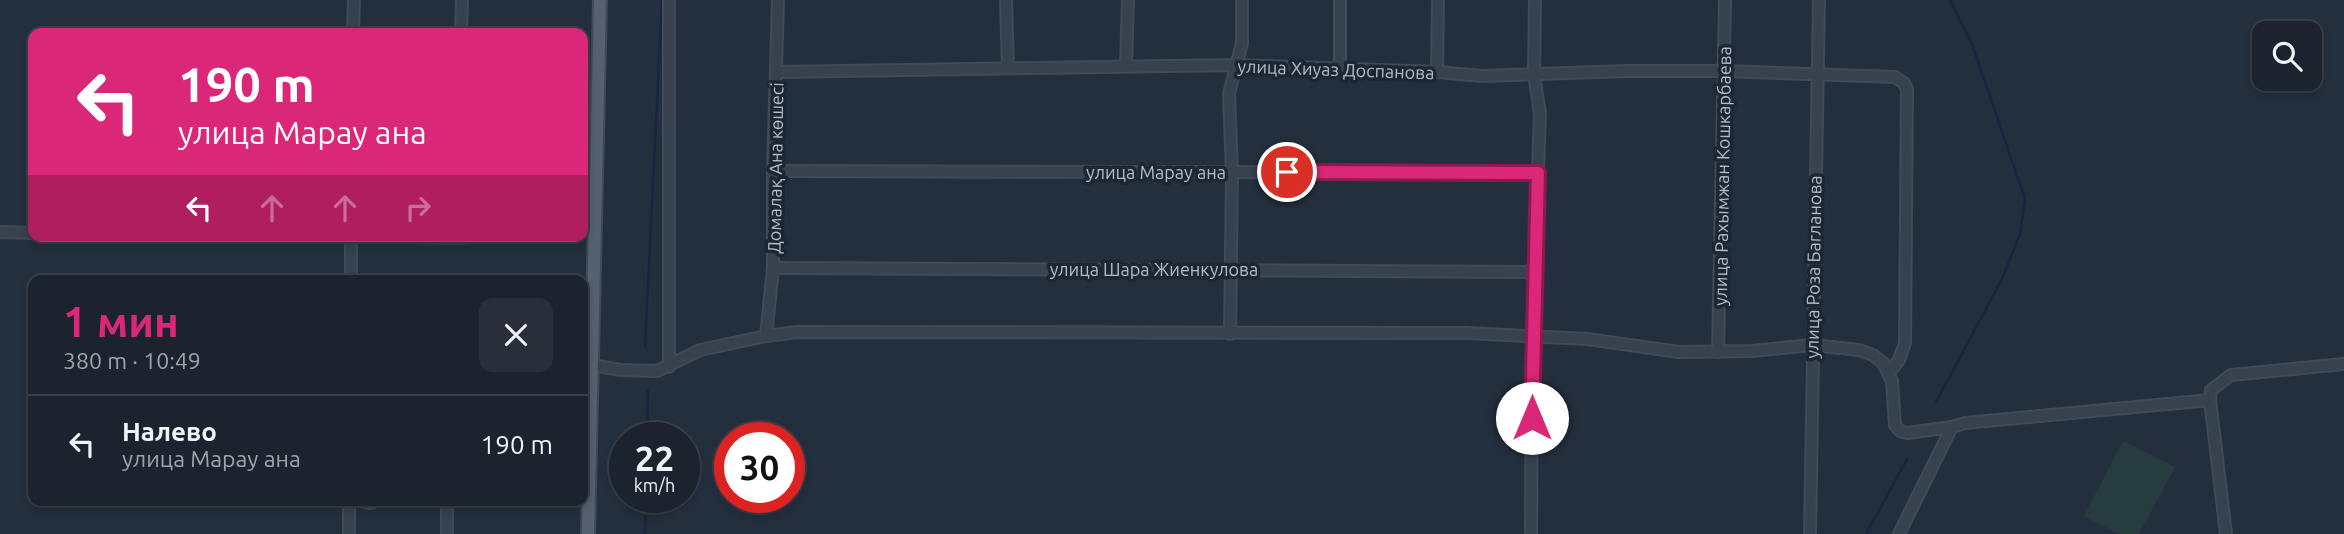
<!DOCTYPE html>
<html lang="ru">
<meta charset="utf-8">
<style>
:root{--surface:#1b232e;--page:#282f3a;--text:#f1f3f6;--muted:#a0a4aa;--line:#39404a;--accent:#db2777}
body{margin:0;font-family:Ubuntu,sans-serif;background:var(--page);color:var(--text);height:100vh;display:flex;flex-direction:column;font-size:26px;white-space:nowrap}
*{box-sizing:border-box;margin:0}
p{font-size:23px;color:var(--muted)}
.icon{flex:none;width:38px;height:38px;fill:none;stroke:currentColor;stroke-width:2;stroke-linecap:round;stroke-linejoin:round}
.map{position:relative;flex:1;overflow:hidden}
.sheet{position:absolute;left:28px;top:275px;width:560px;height:231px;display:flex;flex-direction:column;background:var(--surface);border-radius:14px;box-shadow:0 4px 10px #0003,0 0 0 2px var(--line)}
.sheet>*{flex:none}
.guide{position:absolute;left:28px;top:28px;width:560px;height:214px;border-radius:14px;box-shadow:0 4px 10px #0003,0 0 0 2px var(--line);background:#db2777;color:#fff;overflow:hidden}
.buttons{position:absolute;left:2252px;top:21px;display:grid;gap:14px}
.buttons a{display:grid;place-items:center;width:70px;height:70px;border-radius:14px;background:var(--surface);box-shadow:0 4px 10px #0003,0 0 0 2px var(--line);font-size:35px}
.speed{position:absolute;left:609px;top:422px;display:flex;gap:14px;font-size:35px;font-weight:700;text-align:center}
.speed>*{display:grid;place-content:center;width:91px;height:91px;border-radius:50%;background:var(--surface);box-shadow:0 4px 10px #0003,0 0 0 2px var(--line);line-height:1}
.speed small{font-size:18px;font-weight:400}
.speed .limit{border:10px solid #d22;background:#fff;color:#111}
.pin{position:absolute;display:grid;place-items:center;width:60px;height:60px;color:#fff;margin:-30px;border:4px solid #fff;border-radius:50%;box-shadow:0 2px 7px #0007}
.me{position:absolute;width:77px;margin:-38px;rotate:0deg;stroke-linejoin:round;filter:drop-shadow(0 0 5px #0008)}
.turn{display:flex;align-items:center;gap:24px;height:147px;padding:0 35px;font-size:32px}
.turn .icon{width:91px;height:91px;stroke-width:2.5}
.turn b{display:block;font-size:49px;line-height:60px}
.lanes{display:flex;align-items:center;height:66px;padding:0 35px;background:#0003;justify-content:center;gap:35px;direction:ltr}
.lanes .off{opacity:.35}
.round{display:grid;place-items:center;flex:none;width:74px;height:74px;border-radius:14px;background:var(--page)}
.headline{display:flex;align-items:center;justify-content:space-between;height:119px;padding:0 35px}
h1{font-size:42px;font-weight:700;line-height:52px;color:var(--accent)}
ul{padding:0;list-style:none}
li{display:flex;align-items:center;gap:21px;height:98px;padding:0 35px;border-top:2px solid var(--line)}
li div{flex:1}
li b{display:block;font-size:26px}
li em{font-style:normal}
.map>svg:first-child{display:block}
</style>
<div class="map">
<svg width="2344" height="534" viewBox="0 0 2344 534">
<rect width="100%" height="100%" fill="#242f3e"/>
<path fill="#263c3f" d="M 2123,441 L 2175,467 L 2139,534 L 2118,534 L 2084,516 Z"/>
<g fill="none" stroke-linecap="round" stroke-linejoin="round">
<g stroke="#17263c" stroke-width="2.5">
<path d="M 645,346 L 662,0"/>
<path d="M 1936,402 L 2002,279 L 2020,234 L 2025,199 L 1972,44 L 1950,0"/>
<path d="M 647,438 L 648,391"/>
<path d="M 645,534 L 646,497"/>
<path d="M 1866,534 L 1907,459"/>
</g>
<g stroke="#414a57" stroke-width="14">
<g id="minor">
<path d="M 1006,0 L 1008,68"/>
<path d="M 353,33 L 354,0"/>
<path d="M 461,33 L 462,0"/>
<path d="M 1126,66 L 1128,0"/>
<path d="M 1340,69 L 1340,0"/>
<path d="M 777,72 L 1237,65 L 1437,72 L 1482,76 L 1628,71 L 1724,71 L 1895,77 L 1904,83 L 1907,89 L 1905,343 L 1899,360 L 1889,373"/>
<path d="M 1437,72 L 1438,0"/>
<path d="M 773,171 L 1538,173"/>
<path d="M 0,232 L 33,233"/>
<path d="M 355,236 L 458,238 L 490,236"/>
<path d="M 773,268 L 1535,272"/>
<path d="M 351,280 L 351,236"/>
<path d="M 1230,334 L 1232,172 L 1229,94 L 1242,43 L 1242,0"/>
<path d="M 766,336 L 773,268 L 773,171 L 778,0"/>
<path d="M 1718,352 L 1725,0"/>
<path d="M 592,365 L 620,370 L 657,371 L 700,350 L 766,336 L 797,332 L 1466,333 L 1587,339 L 1679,352 L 1752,351 L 1812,345 L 1859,350 L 1873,355 L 1883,363 L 1892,381 L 1895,425 L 1900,431 L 1907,433 L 1952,427"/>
<path d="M 669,367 L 669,0"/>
<path d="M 2210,400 L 2211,390 L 2231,375 L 2344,364"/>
<path d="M 349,500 L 349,534"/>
<path d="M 357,500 L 369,503 L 383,500"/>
<path d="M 447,534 L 447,500"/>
<path d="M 1531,534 L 1532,337 L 1540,114 L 1534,74 L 1535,0"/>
<path d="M 1810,534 L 1819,0"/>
<path d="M 1899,534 L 1952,427 L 1965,423 L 2210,400 L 2226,534"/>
</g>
</g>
<g stroke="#414a57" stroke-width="16">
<path id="major" d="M 588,534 L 600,0"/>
</g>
<use href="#minor" stroke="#38414e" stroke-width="10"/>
<use href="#major" stroke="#56606e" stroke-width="12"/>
</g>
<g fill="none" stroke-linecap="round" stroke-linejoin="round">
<g stroke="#8e194d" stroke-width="18">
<path id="route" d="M 1287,172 L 1538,173 L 1532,418"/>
</g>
<use href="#route" stroke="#db2777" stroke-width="12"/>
</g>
<g text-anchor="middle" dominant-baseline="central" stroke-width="7" stroke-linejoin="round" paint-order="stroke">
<g font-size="18" fill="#b4bcc9" stroke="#1d2633">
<text transform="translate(1336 69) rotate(2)">улица Хиуаз Доспанова</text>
<text transform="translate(775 168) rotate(-89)">Домалақ Ана көшесі</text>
<text x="1156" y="172">улица Марау ана</text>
<text transform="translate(1722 176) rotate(-89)">улица Рахымжан Кошкарбаева</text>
<text transform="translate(1813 267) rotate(-89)">улица Роза Багланова</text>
<text x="1154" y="269">улица Шара Жиенкулова</text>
</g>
</g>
</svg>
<div class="buttons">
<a><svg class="icon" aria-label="search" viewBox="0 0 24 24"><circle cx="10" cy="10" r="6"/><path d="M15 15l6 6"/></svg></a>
</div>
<div class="speed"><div>22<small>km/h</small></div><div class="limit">30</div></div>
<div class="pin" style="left:1287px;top:172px;background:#d93025"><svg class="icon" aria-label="arrive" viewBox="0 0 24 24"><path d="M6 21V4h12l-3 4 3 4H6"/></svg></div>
<svg class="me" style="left:1532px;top:418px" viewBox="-20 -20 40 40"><circle r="19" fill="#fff"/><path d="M0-13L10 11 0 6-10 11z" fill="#db2777"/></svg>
<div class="guide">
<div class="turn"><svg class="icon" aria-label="left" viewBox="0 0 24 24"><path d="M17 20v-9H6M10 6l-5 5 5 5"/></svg><div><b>190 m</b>улица Марау ана</div></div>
<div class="lanes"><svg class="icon" aria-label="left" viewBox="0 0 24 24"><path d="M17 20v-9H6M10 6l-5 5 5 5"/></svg><svg class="icon off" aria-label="ahead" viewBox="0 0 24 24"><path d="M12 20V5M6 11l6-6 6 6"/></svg><svg class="icon off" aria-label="ahead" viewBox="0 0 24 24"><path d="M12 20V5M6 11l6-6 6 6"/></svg><svg class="icon off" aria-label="right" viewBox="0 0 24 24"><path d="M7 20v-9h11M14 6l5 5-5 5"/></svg></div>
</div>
<section class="sheet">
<div class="headline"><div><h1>1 мин</h1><p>380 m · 10:49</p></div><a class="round"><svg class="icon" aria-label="close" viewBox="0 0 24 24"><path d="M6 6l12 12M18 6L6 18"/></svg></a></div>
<ul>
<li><svg class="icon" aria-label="left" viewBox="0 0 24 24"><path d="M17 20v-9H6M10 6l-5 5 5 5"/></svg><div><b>Налево</b><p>улица Марау ана</p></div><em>190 m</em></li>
</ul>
</section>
</div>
